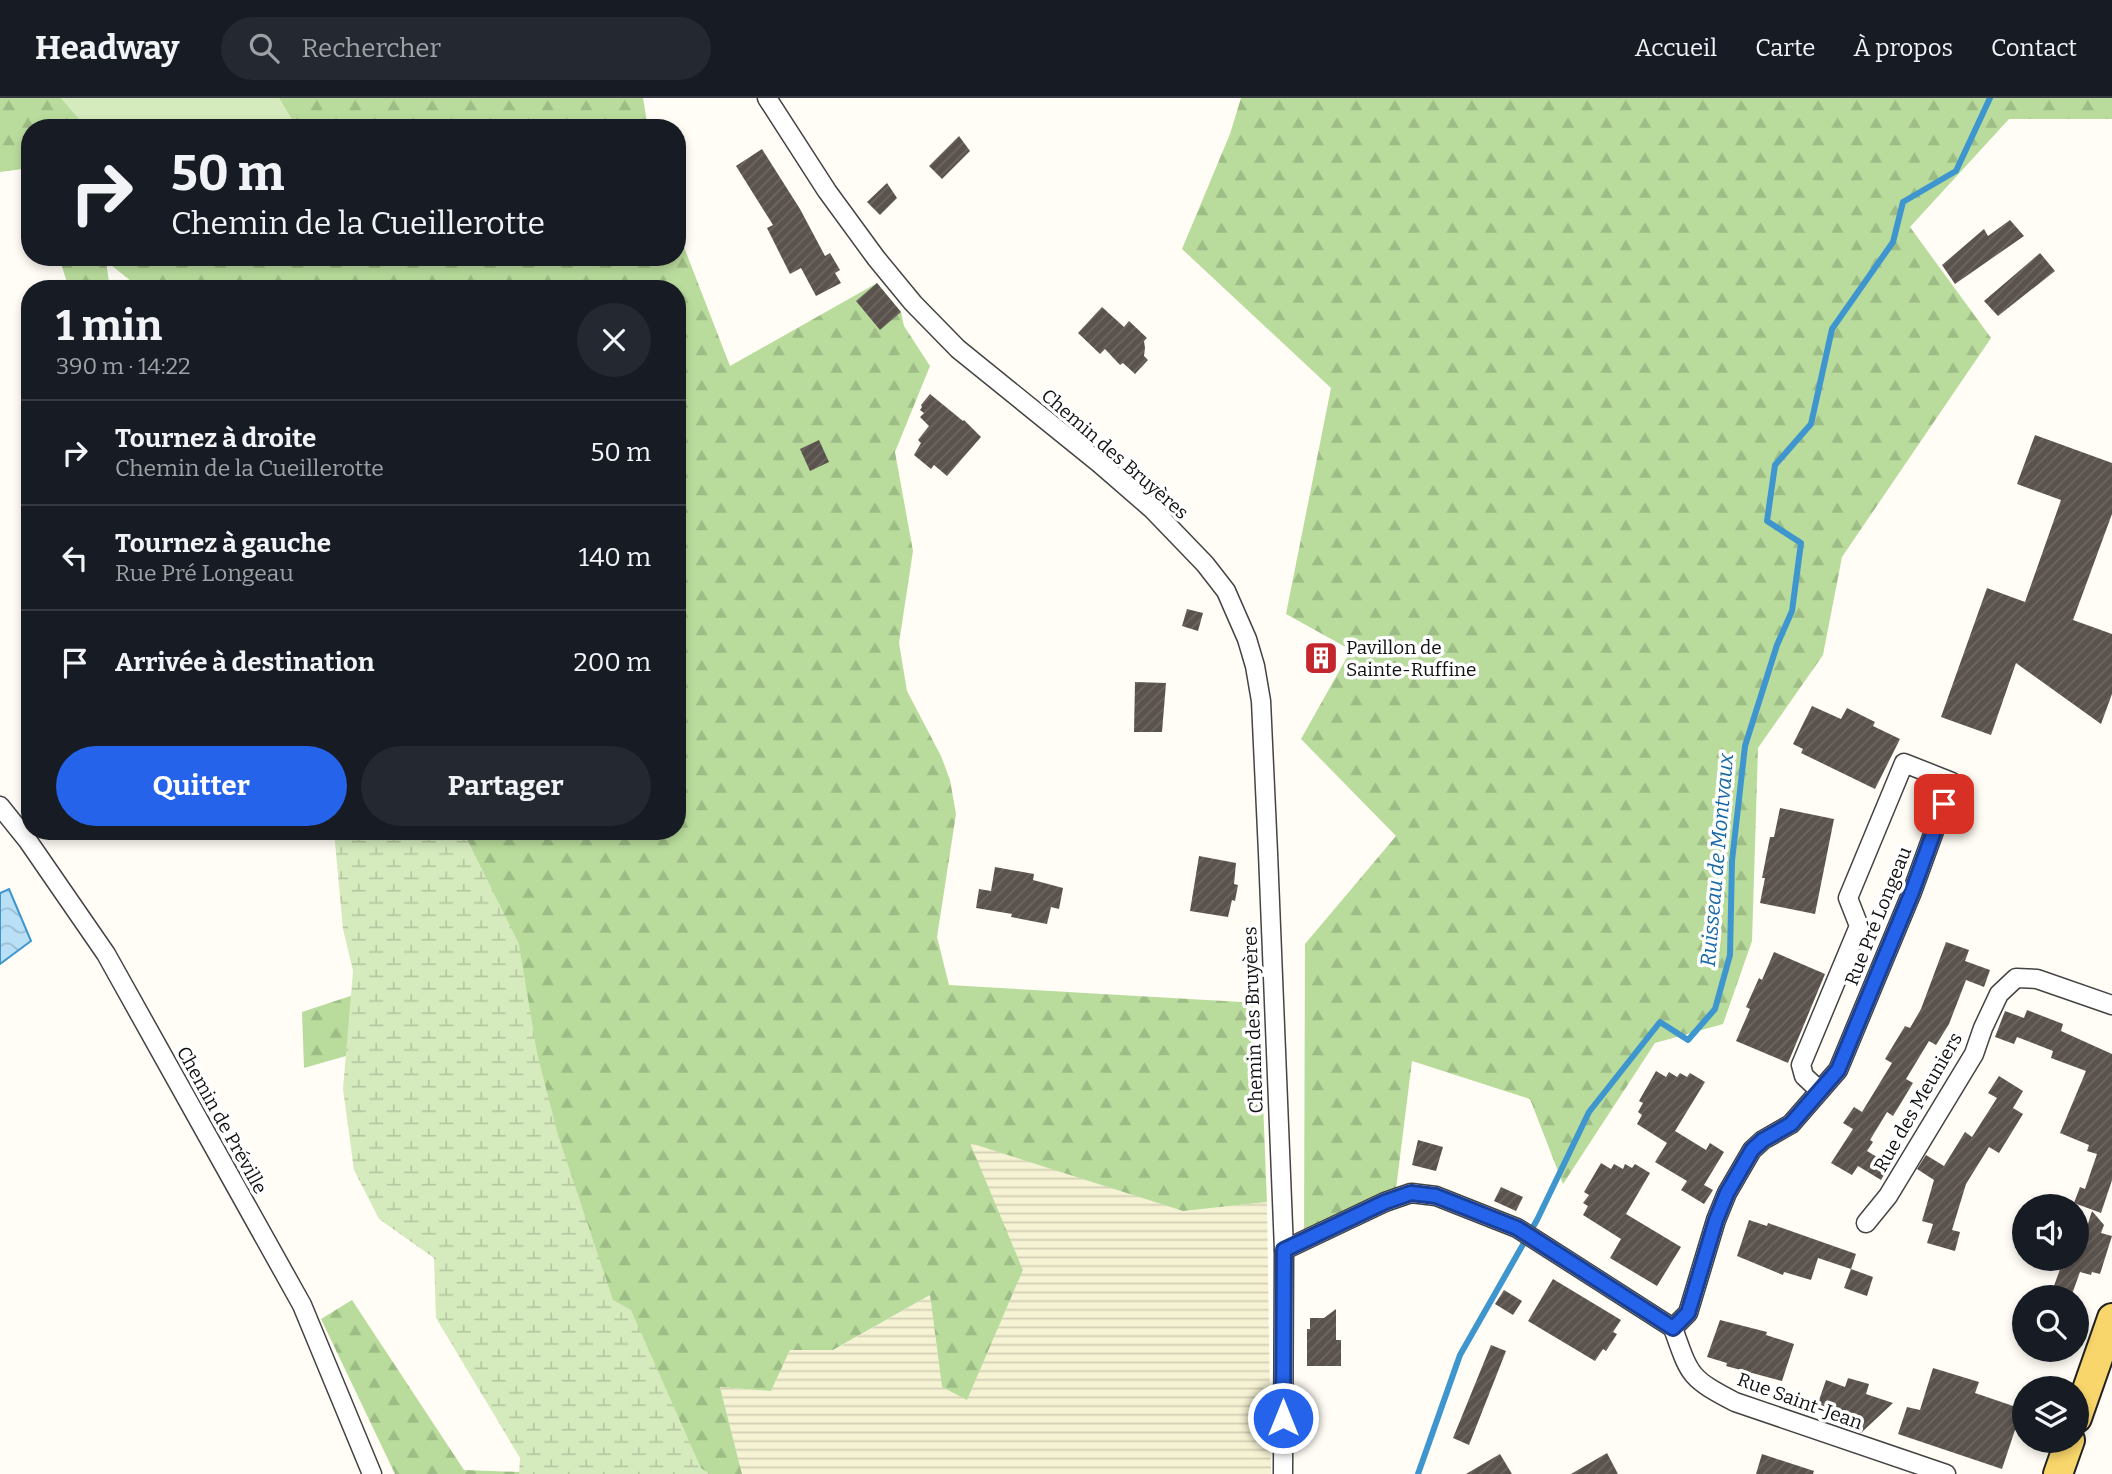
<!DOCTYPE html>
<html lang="fr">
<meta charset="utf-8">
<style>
:root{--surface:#171b24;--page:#242831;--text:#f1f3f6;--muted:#9ea1a6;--line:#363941;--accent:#2563eb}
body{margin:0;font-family:Bitter,serif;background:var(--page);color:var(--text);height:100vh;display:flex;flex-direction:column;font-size:26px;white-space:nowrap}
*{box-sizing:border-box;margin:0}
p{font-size:23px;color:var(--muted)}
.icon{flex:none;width:38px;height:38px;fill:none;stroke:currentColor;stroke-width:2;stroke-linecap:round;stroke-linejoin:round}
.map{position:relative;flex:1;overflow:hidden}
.drawer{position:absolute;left:21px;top:182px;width:665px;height:560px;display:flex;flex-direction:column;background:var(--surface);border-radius:28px;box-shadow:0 4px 10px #0003}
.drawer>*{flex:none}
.hud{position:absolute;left:21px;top:21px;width:665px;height:147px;border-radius:28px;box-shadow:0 4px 10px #0003;background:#171b24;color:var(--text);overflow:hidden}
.buttons{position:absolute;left:2012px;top:1096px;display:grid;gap:14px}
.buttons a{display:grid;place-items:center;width:77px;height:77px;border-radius:50%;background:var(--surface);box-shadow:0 4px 10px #0003;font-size:35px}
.pin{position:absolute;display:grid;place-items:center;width:60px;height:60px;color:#fff;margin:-30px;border-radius:14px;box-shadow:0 4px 10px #0006}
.me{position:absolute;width:77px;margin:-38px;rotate:0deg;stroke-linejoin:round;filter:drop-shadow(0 0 5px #0008)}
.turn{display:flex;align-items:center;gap:24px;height:147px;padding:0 35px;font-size:32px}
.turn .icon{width:91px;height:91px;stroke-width:2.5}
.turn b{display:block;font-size:49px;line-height:60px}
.round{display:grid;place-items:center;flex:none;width:74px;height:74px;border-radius:37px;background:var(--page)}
.summary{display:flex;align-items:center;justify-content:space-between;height:119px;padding:0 35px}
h1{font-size:42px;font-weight:700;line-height:52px}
.cta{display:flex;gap:14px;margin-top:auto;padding:14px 35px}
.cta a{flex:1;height:80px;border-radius:42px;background:var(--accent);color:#fff;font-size:28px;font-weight:700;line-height:80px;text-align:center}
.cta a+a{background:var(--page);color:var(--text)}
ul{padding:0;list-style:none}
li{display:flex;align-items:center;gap:21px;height:105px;padding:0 35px;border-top:2px solid var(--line)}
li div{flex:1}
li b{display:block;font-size:26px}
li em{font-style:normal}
header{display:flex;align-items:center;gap:42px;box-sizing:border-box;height:98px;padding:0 35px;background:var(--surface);border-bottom:2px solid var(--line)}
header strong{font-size:33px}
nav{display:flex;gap:38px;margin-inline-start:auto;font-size:24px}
.search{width:490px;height:63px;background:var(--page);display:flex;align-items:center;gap:18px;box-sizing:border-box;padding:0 24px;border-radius:38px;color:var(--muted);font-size:26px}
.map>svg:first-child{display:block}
</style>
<header>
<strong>Headway</strong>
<div class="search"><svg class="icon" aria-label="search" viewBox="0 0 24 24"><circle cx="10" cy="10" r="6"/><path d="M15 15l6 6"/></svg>Rechercher</div>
<nav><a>Accueil</a><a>Carte</a><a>À propos</a><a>Contact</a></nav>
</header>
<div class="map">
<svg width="2112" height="1376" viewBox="0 0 2112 1376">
<defs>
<pattern id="farmland-rules" width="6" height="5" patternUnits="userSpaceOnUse" patternTransform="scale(1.75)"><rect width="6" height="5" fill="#f6f3d4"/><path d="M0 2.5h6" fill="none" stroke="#d2cfb5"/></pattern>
<pattern id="forest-firs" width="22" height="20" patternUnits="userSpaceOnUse" patternTransform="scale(1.75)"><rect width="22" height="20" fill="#b9dc9c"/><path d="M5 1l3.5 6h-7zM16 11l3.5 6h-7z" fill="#9ebc85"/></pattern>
<pattern id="wetland-marsh" width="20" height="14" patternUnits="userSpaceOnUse" patternTransform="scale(1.75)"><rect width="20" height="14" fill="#d5ebbd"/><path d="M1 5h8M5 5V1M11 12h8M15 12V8" fill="none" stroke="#b6c8a1"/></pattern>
<pattern id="water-waves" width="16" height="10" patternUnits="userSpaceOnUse" patternTransform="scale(1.75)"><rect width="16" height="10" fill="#b9e0f7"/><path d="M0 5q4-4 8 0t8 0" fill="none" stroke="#9ebfd3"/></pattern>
<pattern id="building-hatch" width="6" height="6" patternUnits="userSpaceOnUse" patternTransform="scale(1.75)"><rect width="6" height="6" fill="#5a524d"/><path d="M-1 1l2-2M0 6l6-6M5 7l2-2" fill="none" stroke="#6d6662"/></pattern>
</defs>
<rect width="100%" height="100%" fill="#fffdf5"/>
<path fill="url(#farmland-rules)" d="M 969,1044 L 1183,1113 L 1267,1104 L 1271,1376 L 742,1376 L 720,1289 L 771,1293 L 790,1252 L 834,1252 L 930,1197 L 942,1289 L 967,1301 L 1023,1172 Z"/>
<path fill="#d5ebbd" d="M 61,0 L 279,0 L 295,27 L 290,30 L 87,30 Z"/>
<g fill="url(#forest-firs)">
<path d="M 0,0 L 61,0 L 87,30 L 30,30 L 30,70 L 0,74 Z"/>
<path d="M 279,0 L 643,0 L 648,30 L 290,30 L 295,27 Z"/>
<path d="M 1241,0 L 2112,0 L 2112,21 L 2009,21 L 1910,129 L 1991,240 L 1842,459 L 1823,557 L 1758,650 L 1752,843 L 1723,926 L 1655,945 L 1563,1086 L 1530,1001 L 1412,963 L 1395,1099 L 1304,1143 L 1305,846 L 1396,738 L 1301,641 L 1351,552 L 1286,516 L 1331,290 L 1182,151 L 1230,36 Z"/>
<path d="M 677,131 L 730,268 L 877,185 L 901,214 L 904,228 L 930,268 L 895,354 L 913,453 L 899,545 L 907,593 L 941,658 L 950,682 L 956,716 L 937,839 L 949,887 L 1259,905 L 1267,1104 L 1183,1113 L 970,1045 L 1023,1172 L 967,1302 L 942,1289 L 930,1197 L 833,1252 L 790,1252 L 771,1293 L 720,1289 L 742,1376 L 669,1376 L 367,952 L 304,970 L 302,914 L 429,872 L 423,733 L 677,733 L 677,191 L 141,191 L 106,163 L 110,191 L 69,191 L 59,159 L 227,159 L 238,167 L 253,159 L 677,159 Z"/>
<path d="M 352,1202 L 464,1372 L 577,1376 L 395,1376 L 321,1221 Z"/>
</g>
<path fill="url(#wetland-marsh)" d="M 334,733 L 463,733 L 519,846 L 537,955 L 558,1037 L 613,1202 L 631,1212 L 701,1370 L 710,1376 L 519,1376 L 520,1360 L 436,1220 L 434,1160 L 379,1121 L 354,1072 L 343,991 L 353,873 L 343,831 Z"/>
<path fill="url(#water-waves)" stroke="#3f96cf" stroke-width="2" d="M 9,791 L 31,843 L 0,866 L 0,795 Z"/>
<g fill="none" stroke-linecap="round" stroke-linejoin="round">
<path stroke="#3f96cf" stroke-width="6" d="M 1418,1376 L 1460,1257 L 1537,1122 L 1589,1014 L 1660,924 L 1688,942 L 1715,911 L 1730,857 L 1732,763 L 1745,648 L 1777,547 L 1792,513 L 1801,445 L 1767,423 L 1775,367 L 1811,326 L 1832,231 L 1893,144 L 1903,104 L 1956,73 L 1990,0"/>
</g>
<g fill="url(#building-hatch)">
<path d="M 959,38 L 970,53 L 942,81 L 929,68 Z"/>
<path d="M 762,51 L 800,111 L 825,158 L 830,155 L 840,172 L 835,175 L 841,185 L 816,198 L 801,170 L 790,176 L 767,130 L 773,127 L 736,68 Z"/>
<path d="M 887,85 L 897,100 L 880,117 L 867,104 Z"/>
<path d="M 2010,122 L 2024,138 L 1955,186 L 1942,167 L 1984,131 L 1988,138 Z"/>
<path d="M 2040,155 L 2055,173 L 1998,218 L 1984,203 Z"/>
<path d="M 877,185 L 901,214 L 880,232 L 856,203 Z"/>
<path d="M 1102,209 L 1124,229 L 1129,223 L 1147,240 L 1144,243 L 1145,250 L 1144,258 L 1148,262 L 1135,276 L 1123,265 L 1120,267 L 1105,251 L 1100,256 L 1078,235 Z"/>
<path d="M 930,296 L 963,323 L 964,322 L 981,339 L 947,378 L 934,367 L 931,371 L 914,357 L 921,345 L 918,342 L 929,328 L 920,319 L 924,315 L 920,312 L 922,309 L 921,307 Z"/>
<path d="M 2035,337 L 2112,365 L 2112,416 L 2073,522 L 2112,536 L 2112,596 L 2101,626 L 2016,565 L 1991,637 L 1941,619 L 1987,490 L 2025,504 L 2061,402 L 2017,386 Z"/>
<path d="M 819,342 L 829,364 L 810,373 L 800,351 Z"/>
<path d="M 1187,511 L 1203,515 L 1198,533 L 1182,528 Z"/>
<path d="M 1135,584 L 1166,585 L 1162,634 L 1134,634 Z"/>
<path d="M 1812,608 L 1841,621 L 1847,610 L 1875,624 L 1873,628 L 1900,641 L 1875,691 L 1801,655 L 1803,651 L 1793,646 Z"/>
<path d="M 1780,710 L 1834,721 L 1815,816 L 1760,805 L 1765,780 L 1762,780 L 1770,739 L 1774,739 Z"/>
<path d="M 1199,758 L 1236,765 L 1234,786 L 1238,787 L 1235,803 L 1232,802 L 1228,819 L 1190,813 Z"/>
<path d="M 995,769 L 1034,776 L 1033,782 L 1063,790 L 1059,811 L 1051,809 L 1047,826 L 1011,819 L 1012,816 L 976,810 L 979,791 L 991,793 Z"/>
<path d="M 1946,844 L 1969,852 L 1965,863 L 1990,872 L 1984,889 L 1966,882 L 1949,926 L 1936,947 L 1929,943 L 1906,981 L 1913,985 L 1893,1018 L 1887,1014 L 1870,1042 L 1873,1044 L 1867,1053 L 1890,1067 L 1881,1082 L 1858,1068 L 1852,1077 L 1831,1065 L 1853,1031 L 1843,1025 L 1854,1009 L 1862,1014 L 1892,965 L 1885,961 L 1905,928 L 1910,930 L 1921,911 Z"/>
<path d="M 1774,854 L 1825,876 L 1788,965 L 1736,943 L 1750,911 L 1746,909 L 1759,880 L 1762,882 Z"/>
<path d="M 2027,912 L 2063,926 L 2061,933 L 2112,956 L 2112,1082 L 2101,1115 L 2074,1105 L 2080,1089 L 2085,1091 L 2097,1056 L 2087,1053 L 2089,1047 L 2060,1035 L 2086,973 L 2051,960 L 2053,953 L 2017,939 L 2014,946 L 1995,939 L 2005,913 L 2024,920 Z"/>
<path d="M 1656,973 L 1666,979 L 1669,974 L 1677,979 L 1680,975 L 1687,979 L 1690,975 L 1705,984 L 1675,1033 L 1706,1052 L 1710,1045 L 1724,1054 L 1704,1087 L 1713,1092 L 1704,1106 L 1681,1092 L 1687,1083 L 1655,1064 L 1667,1045 L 1637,1026 L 1642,1017 L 1638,1014 L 1643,1005 L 1639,1003 Z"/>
<path d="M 1999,978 L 2023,993 L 2013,1010 L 2023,1016 L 1999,1055 L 1989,1049 L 1966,1086 L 1952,1132 L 1960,1134 L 1955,1153 L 1927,1145 L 1933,1126 L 1922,1123 L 1934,1082 L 1917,1071 L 1926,1057 L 1944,1068 L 1965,1034 L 1972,1039 L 1997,1000 L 1988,995 Z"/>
<path d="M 1418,1042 L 1443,1049 L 1436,1073 L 1412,1067 Z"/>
<path d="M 1601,1065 L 1611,1071 L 1614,1066 L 1623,1071 L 1625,1066 L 1632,1070 L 1635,1066 L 1650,1075 L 1626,1116 L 1681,1149 L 1657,1188 L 1610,1160 L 1621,1141 L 1583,1117 L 1588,1108 L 1583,1105 L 1589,1097 L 1584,1094 Z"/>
<path d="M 1501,1089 L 1523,1099 L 1516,1113 L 1494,1103 Z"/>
<path d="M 2092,1113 L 2104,1127 L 2101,1135 L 2112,1138 L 2100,1176 L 2092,1174 L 2091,1177 L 2080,1174 L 2071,1199 L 2050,1199 L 2064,1160 L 2077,1160 Z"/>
<path d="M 1749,1122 L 1767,1128 L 1768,1125 L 1856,1156 L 1851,1171 L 1873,1179 L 1867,1198 L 1844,1190 L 1851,1171 L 1818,1160 L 1811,1182 L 1784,1174 L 1783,1177 L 1737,1158 Z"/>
<path d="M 1553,1181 L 1621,1222 L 1613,1234 L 1617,1236 L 1606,1253 L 1603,1251 L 1595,1263 L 1528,1223 Z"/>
<path d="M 1504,1192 L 1522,1203 L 1513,1217 L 1495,1206 Z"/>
<path d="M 1336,1211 L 1336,1242 L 1341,1242 L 1341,1268 L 1307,1268 L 1307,1231 L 1310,1231 L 1310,1220 L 1324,1220 Z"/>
<path d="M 1720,1222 L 1767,1234 L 1766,1237 L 1794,1246 L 1782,1283 L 1726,1268 L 1727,1265 L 1707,1259 Z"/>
<path d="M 1491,1247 L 1506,1253 L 1469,1347 L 1453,1340 Z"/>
<path d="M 1933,1270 L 1979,1284 L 1975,1295 L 2022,1311 L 2002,1371 L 1898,1336 L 1907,1309 L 1920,1312 Z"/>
<path d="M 1848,1280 L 1869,1286 L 1866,1296 L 1893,1305 L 1861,1335 L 1855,1333 L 1858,1322 L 1836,1315 L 1828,1320 L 1825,1311 L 1817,1308 L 1826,1282 L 1845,1289 Z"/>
<path d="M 1607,1355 L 1618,1376 L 1571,1376 Z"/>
<path d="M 1500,1356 L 1512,1376 L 1466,1376 Z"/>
<path d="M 1762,1356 L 1814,1373 L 1813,1376 L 1756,1376 Z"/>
</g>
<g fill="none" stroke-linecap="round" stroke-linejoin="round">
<g stroke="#444" stroke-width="21">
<g id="street">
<path d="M 767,0 L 827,93 L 876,160 L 913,205 L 958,251 L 1099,365 L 1152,411 L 1205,466 L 1226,493 L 1247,541 L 1255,568 L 1261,603 L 1268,755 L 1284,1152 L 1283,1376"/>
<path d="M 0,708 L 28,743 L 106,856 L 302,1207 L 372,1376"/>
<path d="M 1866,1125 L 1888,1098 L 1974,956 L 1983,930 L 1999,896 L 2016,880 L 2037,881 L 2112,907"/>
<path d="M 1284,1152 L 1385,1104 L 1411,1095 L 1436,1098 L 1517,1130 L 1673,1230"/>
<path d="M 1673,1230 L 1688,1215 L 1716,1122 L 1727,1095 L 1752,1052 L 1763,1042 L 1791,1026 L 1838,972 L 1912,794 L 1952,684 L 1904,665 L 1848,800 L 1859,828 L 1801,967 L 1804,978 L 1820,993"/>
<path d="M 1673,1230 C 1690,1278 1689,1280 1735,1304 L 1946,1376"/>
</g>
</g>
<g stroke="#222" stroke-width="32">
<g id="primary">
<path d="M 2077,1320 L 2112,1220"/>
<path d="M 2058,1376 L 2070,1342"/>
</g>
</g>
<use href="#street" stroke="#fff" stroke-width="18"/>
<use href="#primary" stroke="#f9d66b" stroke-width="28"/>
</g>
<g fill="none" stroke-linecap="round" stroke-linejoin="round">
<g stroke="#184099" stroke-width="18">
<path id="route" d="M 1283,1320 L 1284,1152 L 1385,1104 L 1411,1095 L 1436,1098 L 1517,1130 L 1673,1230 L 1688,1215 L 1716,1122 L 1727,1095 L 1752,1052 L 1763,1042 L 1791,1026 L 1838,972 L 1912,794 L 1944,706"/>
</g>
<use href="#route" stroke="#2563eb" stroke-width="12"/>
</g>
<defs>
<g id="building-square" transform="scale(1.75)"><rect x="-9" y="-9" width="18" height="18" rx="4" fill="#c4262e" stroke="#fff"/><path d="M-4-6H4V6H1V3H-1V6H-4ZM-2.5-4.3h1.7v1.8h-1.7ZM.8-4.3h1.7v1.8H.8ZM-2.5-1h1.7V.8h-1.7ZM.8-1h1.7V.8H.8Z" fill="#fff"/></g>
</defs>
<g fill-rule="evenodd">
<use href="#building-square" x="1321" y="560"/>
</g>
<g text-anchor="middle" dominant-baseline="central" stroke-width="7" stroke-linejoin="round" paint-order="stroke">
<g font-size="19" fill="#111" stroke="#fff">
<text transform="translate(1115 356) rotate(41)">Chemin des Bruyères</text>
<text transform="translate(1878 818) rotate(-68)">Rue Pré Longeau</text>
<text transform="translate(1253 922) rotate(-92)">Chemin des Bruyères</text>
<text transform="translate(1918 1004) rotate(-60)">Rue des Meuniers</text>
<text transform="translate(222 1022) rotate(61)">Chemin de Préville</text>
<text transform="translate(1800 1303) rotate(20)">Rue Saint-Jean</text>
</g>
<g font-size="19" fill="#111" stroke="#fff" text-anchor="start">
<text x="1346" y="549">Pavillon de<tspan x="1346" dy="22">Sainte-Ruffine</tspan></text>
</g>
<g font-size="21" font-style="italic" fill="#1768a6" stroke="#fff">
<text transform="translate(1717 762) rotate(-85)">Ruisseau de Montvaux</text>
</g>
</g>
</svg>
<div class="buttons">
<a><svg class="icon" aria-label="sound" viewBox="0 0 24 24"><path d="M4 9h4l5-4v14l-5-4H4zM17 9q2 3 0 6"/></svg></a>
<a><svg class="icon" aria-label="search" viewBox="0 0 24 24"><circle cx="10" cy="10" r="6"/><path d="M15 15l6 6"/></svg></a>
<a><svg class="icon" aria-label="layers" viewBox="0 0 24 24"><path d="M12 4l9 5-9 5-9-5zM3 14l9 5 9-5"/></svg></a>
</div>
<div class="pin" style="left:1944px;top:706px;background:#d93025"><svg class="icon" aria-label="arrive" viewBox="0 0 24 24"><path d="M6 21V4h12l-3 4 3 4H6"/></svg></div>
<svg class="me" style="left:1283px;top:1320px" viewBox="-20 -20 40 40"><circle r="17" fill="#2563eb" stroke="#fff" stroke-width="3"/><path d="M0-11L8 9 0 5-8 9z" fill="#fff"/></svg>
<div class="hud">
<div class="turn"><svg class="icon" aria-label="right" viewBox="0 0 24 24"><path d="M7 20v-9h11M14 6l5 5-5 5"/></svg><div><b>50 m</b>Chemin de la Cueillerotte</div></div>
</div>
<section class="drawer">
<div class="summary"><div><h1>1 min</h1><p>390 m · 14:22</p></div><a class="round"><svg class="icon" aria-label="close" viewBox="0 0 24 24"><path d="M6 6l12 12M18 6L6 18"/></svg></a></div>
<ul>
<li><svg class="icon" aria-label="right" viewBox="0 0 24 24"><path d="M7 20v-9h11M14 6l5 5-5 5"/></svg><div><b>Tournez à droite</b><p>Chemin de la Cueillerotte</p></div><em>50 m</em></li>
<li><svg class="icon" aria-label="left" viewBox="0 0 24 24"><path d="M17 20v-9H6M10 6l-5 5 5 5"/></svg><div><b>Tournez à gauche</b><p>Rue Pré Longeau</p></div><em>140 m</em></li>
<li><svg class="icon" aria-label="arrive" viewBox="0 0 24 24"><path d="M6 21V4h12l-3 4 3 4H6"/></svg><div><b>Arrivée à destination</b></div><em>200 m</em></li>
</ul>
<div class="cta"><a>Quitter</a><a>Partager</a></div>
</section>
</div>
